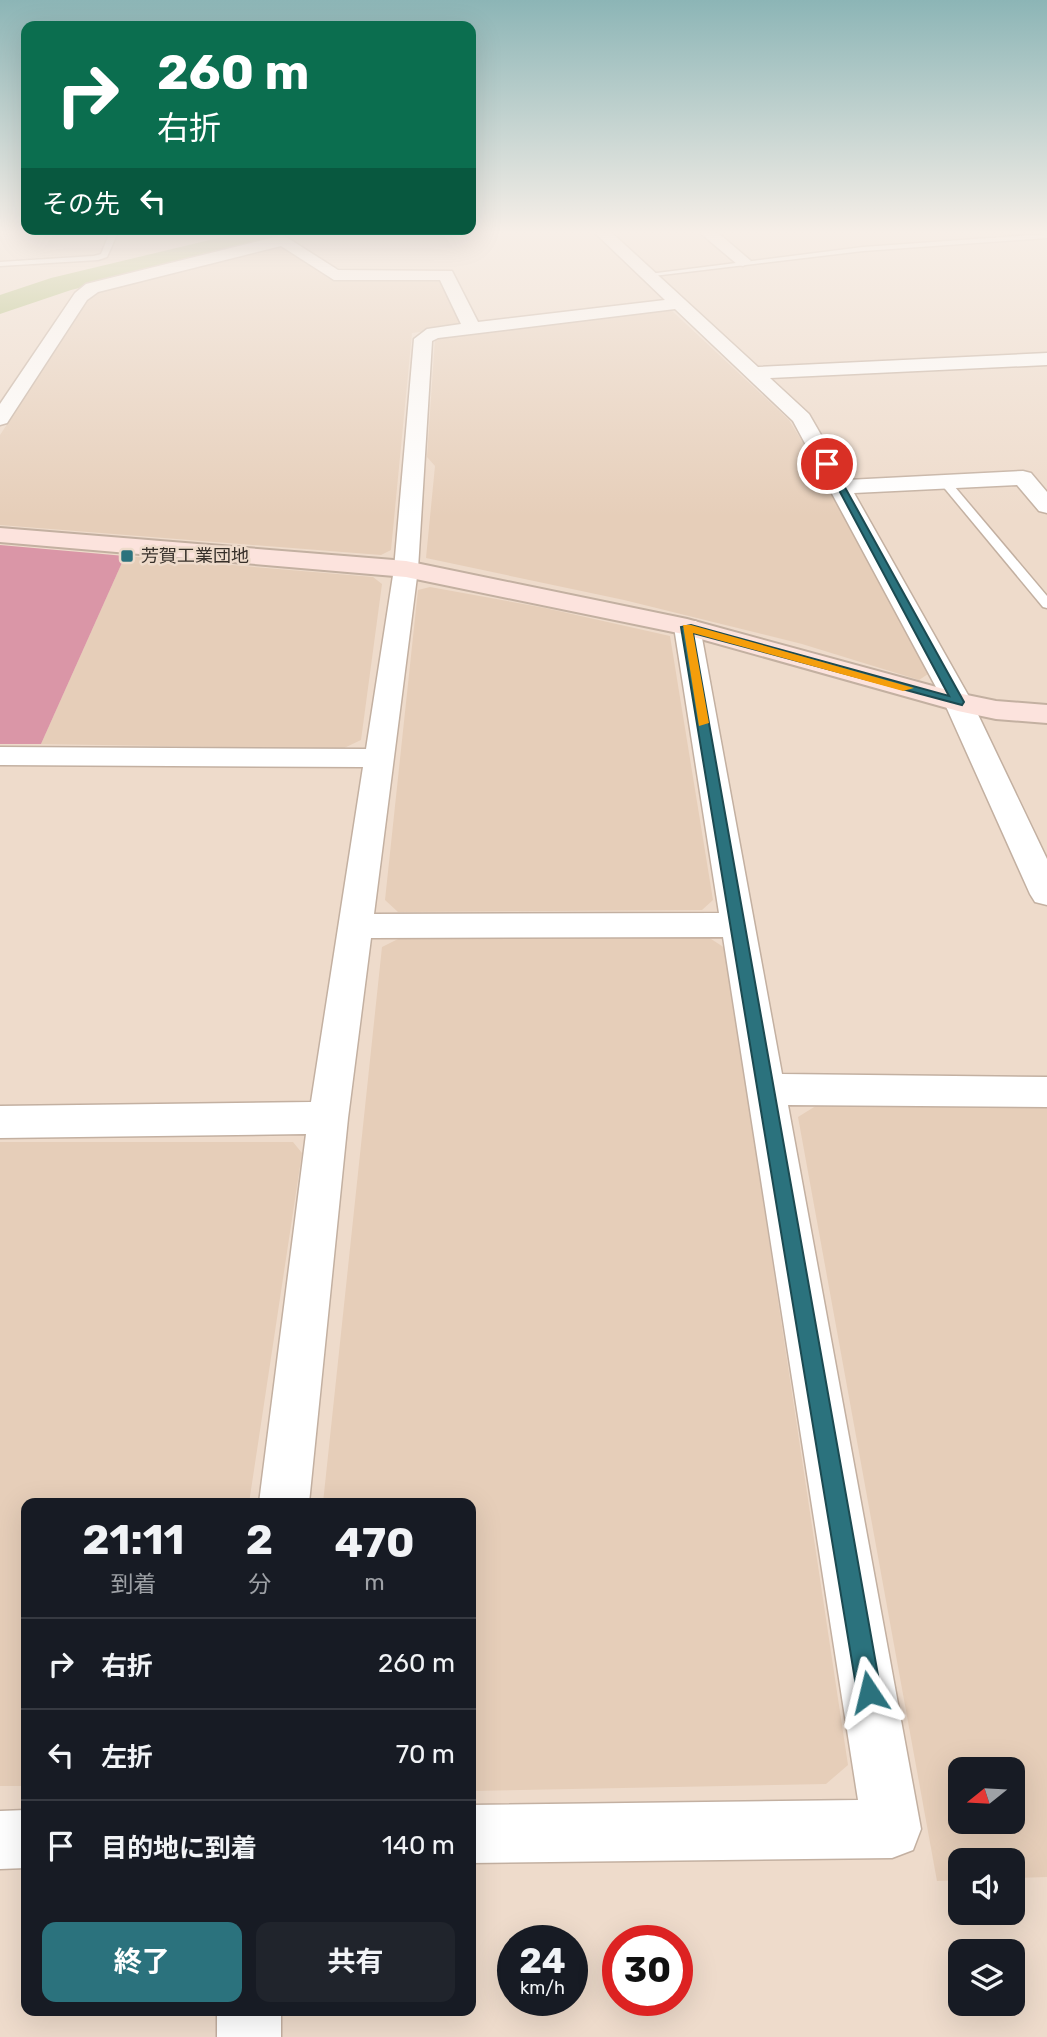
<!DOCTYPE html>
<html lang="ja">
<meta charset="utf-8">
<style>
:root{--surface:#171b24;--page:#20242c;--text:#f1f3f6;--muted:#9ea1a6;--line:#363941;--accent:#2b727d}
body{margin:0;font-family:Rubik,"Noto Sans JP",sans-serif;background:var(--page);color:var(--text);height:100vh;display:flex;flex-direction:column;font-size:26px;white-space:nowrap}
*{box-sizing:border-box;margin:0}
p{font-size:23px;color:var(--muted)}
.icon{flex:none;width:38px;height:38px;fill:none;stroke:currentColor;stroke-width:2;stroke-linecap:round;stroke-linejoin:round}
.map{position:relative;flex:1;overflow:hidden}
.side{position:absolute;left:21px;top:1498px;width:455px;height:518px;display:flex;flex-direction:column;background:var(--surface);border-radius:14px;box-shadow:0 7px 28px #0002}
.side>*{flex:none}
.banner{position:absolute;left:21px;top:21px;width:455px;height:214px;border-radius:14px;box-shadow:0 7px 28px #0002;background:#0b6e4f;color:#fff;overflow:hidden}
.needle{width:46px;rotate:252deg}
.controls{position:absolute;left:948px;top:1757px;display:grid;gap:14px}
.controls a{display:grid;place-items:center;width:77px;height:77px;border-radius:14px;background:var(--surface);box-shadow:0 7px 28px #0002;font-size:35px}
.speed{position:absolute;left:497px;top:1925px;display:flex;gap:14px;font-size:35px;font-weight:700;text-align:center}
.speed>*{display:grid;place-content:center;width:91px;height:91px;border-radius:50%;background:var(--surface);box-shadow:0 7px 28px #0002;line-height:1}
.speed small{font-size:18px;font-weight:400}
.speed .limit{border:10px solid #d22;background:#fff;color:#111}
.pin{position:absolute;display:grid;place-items:center;width:60px;height:60px;color:#fff;margin:-30px;border:4px solid #fff;border-radius:50%;box-shadow:0 2px 7px #0007}
.me{position:absolute;width:77px;margin:-38px;rotate:350deg;stroke-linejoin:round;filter:drop-shadow(0 0 5px #0008)}
.turn{display:flex;align-items:center;gap:24px;height:147px;padding:0 21px;font-size:32px}
.turn .icon{width:91px;height:91px;stroke-width:2.5}
.turn b{display:block;font-size:49px;line-height:60px}
.then{display:flex;align-items:center;height:66px;padding:0 21px;background:#0003;gap:14px;font-size:26px}
.eta{display:flex;justify-content:space-evenly;align-items:center;height:119px;text-align:center}
.eta b{font-size:42px;font-weight:700;line-height:49px}
.button{display:flex;gap:14px;margin-top:auto;padding:14px 21px}
.button a{flex:1;height:80px;border-radius:14px;background:var(--accent);color:#fff;font-size:28px;font-weight:700;line-height:80px;text-align:center}
.button a+a{background:var(--page);color:var(--text)}
ul{padding:0;list-style:none}
li{display:flex;align-items:center;gap:21px;height:91px;padding:0 21px;border-top:2px solid var(--line)}
li div{flex:1}
li b{display:block;font-size:26px}
li em{font-style:normal}
.map>svg:first-child{display:block}
</style>
<div class="map">
<svg width="1047" height="2037" viewBox="0 0 1047 2037">
<rect width="100%" height="100%" fill="#eedbcb"/>
<g fill="#e6ceb9" fill-rule="evenodd">
<path d="M 280,245 L 329,279 L 439,277 L 460,323 L 454,327 L 412,333 L 391,550 L 381,555 L 0,525 L 0,435 L 93,293 Z"/>
<path d="M 670,309 L 789,420 L 815,462 L 928,674 L 919,680 L 802,644 L 624,600 L 426,558 L 435,466 L 427,457 L 435,339 Z"/>
<path d="M 125,556 L 373,577 L 382,584 L 361,740 L 342,749 L 41,744 Z"/>
<path d="M 430,587 L 545,608 L 670,636 L 713,900 L 702,910 L 398,912 L 385,900 L 418,590 Z"/>
<path d="M 708,937 L 725,948 L 848,1765 L 826,1784 L 471,1791 L 471,1503 L 323,1503 L 382,947 L 400,938 Z"/>
<path d="M 1047,1102 L 1047,1877 L 1013,1878 L 1013,1860 L 961,1860 L 961,1880 L 937,1881 L 798,1117 L 819,1104 ZM 961,1769 L 1013,1769 L 1013,1822 L 961,1822 Z"/>
<path d="M 0,1142 L 293,1142 L 302,1153 L 249,1503 L 26,1503 L 26,1786 L 0,1786 Z"/>
</g>
<path fill="#da96a7" d="M 0,545 L 125,556 L 41,744 L 0,744 Z"/>
<g fill="none" stroke-linecap="round" stroke-linejoin="round">
<path fill="#a3b76a" fill-rule="evenodd" d="M 243,232 L 289,232 L 285,237 L 71,290 L 0,314 L 0,295 L 51,278 Z"/>
<g stroke="#c3b0a1" stroke-width="3">
<g id="lane">
<path d="M 110,232 L 118,232 L 107,257 L 98,260 L 0,266 L 0,262 L 94,256 L 101,254 Z"/>
<path d="M 1047,234 L 1047,238 L 863,251 L 645,277 L 641,275 L 863,247 Z"/>
<path d="M 941,480 L 949,480 L 1047,596 L 1047,608 L 1043,607 L 941,484 Z"/>
</g>
</g>
<g stroke="#c3b0a1" stroke-width="3">
<g id="street">
<path d="M 594,232 L 611,232 L 758,367 L 1047,353 L 1047,365 L 770,378 L 809,414 L 847,480 L 1023,471 L 1031,473 L 1047,492 L 1047,513 L 1039,511 L 1017,485 L 854,493 L 972,702 L 1047,859 L 1047,905 L 1035,902 L 1030,894 L 944,702 L 793,421 L 675,309 L 438,338 L 432,341 L 418,569 L 374,914 L 719,913 L 674,627 L 678,621 L 696,621 L 700,627 L 782,1074 L 1047,1077 L 1047,1107 L 788,1105 L 921,1829 L 913,1850 L 892,1858 L 471,1863 L 471,1805 L 858,1800 L 723,937 L 371,938 L 348,1118 L 309,1503 L 259,1503 L 306,1134 L 0,1138 L 0,1106 L 311,1102 L 363,767 L 0,765 L 0,747 L 366,749 L 394,569 L 414,339 L 427,329 L 461,324 L 440,280 L 334,280 L 281,246 L 98,292 L 87,300 L 7,423 L 0,425 L 0,404 L 75,293 L 86,284 L 283,235 L 338,270 L 452,271 L 478,322 L 665,300 Z"/>
<path d="M 699,232 L 717,232 L 751,261 L 743,266 L 737,264 Z"/>
<path d="M 26,1810 L 26,1868 L 0,1869 L 0,1811 Z"/>
<rect x="217" y="2011" width="64" height="26"/>
</g>
</g>
<g stroke="#c3b0a1" stroke-width="4">
<path id="secondary" d="M 0,528 L 406,561 L 687,619 L 962,694 L 996,701 L 1047,705 L 1047,723 L 996,719 L 958,711 L 683,634 L 406,577 L 0,542 Z"/>
</g>
<use href="#lane" fill="#fff" fill-rule="evenodd"/>
<use href="#street" fill="#fff" fill-rule="evenodd"/>
<use href="#secondary" fill="#fce3dd" fill-rule="evenodd"/>
</g>
<linearGradient id="sky" x2="0" y2="1"><stop stop-color="#8cb5b6"/><stop offset="0.45" stop-color="#f7efe8"/><stop offset="1" stop-color="#f7efe8" stop-opacity="0"/></linearGradient>
<rect width="1047" height="517" fill="url(#sky)"/>
<path fill="#2b727d" stroke="#1c4a51" stroke-width="2" d="M 824,462 L 832,464 L 964,702 L 962,705 L 693,633 L 881,1692 L 877,1701 L 869,1704 L 860,1701 L 857,1692 L 681,627 L 691,625 L 949,696 Z"/>
<path fill="#f59e0b" d="M 683,625 L 691,625 L 914,688 L 903,691 L 693,633 L 709,723 L 699,726 Z"/>
<rect fill="#2b727d" stroke="#eedbcb" stroke-width="2.5" x="120" y="549" width="14" height="14" rx="3.5"/>
<g text-anchor="middle" dominant-baseline="central" stroke-width="5" stroke-linejoin="round" paint-order="stroke">
<g font-size="18" fill="#362f29" stroke="#eedbcb" text-anchor="start">
<text x="141" y="556">芳賀工業団地</text>
</g>
</g>
</svg>
<div class="controls">
<a><svg class="needle" viewBox="-14 -14 28 28"><path d="M0-13l5 13h-10z" fill="#e53935"/><path d="M0 13l5-13h-10z" fill="#9ea1a6"/></svg></a>
<a><svg class="icon" aria-label="sound" viewBox="0 0 24 24"><path d="M4 9h4l5-4v14l-5-4H4zM17 9q2 3 0 6"/></svg></a>
<a><svg class="icon" aria-label="layers" viewBox="0 0 24 24"><path d="M12 4l9 5-9 5-9-5zM3 14l9 5 9-5"/></svg></a>
</div>
<div class="speed"><div>24<small>km/h</small></div><div class="limit">30</div></div>
<div class="pin" style="left:827px;top:464px;background:#d93025"><svg class="icon" aria-label="arrive" viewBox="0 0 24 24"><path d="M6 21V4h12l-3 4 3 4H6"/></svg></div>
<svg class="me" style="left:869px;top:1692px" viewBox="-20 -20 40 40"><path d="M0-17L14 15 0 8-14 15z" fill="#2b727d" stroke="#fff" stroke-width="4"/></svg>
<div class="banner">
<div class="turn"><svg class="icon" aria-label="right" viewBox="0 0 24 24"><path d="M7 20v-9h11M14 6l5 5-5 5"/></svg><div><b>260 m</b>右折</div></div>
<div class="then">その先<svg class="icon" aria-label="left" viewBox="0 0 24 24"><path d="M17 20v-9H6M10 6l-5 5 5 5"/></svg></div>
</div>
<section class="side">
<div class="eta">
<div><b>21:11</b><p>到着</p></div>
<div><b>2</b><p>分</p></div>
<div><b>470</b><p>m</p></div>
</div>
<ul>
<li><svg class="icon" aria-label="right" viewBox="0 0 24 24"><path d="M7 20v-9h11M14 6l5 5-5 5"/></svg><div><b>右折</b></div><em>260 m</em></li>
<li><svg class="icon" aria-label="left" viewBox="0 0 24 24"><path d="M17 20v-9H6M10 6l-5 5 5 5"/></svg><div><b>左折</b></div><em>70 m</em></li>
<li><svg class="icon" aria-label="arrive" viewBox="0 0 24 24"><path d="M6 21V4h12l-3 4 3 4H6"/></svg><div><b>目的地に到着</b></div><em>140 m</em></li>
</ul>
<div class="button"><a>終了</a><a>共有</a></div>
</section>
</div>
